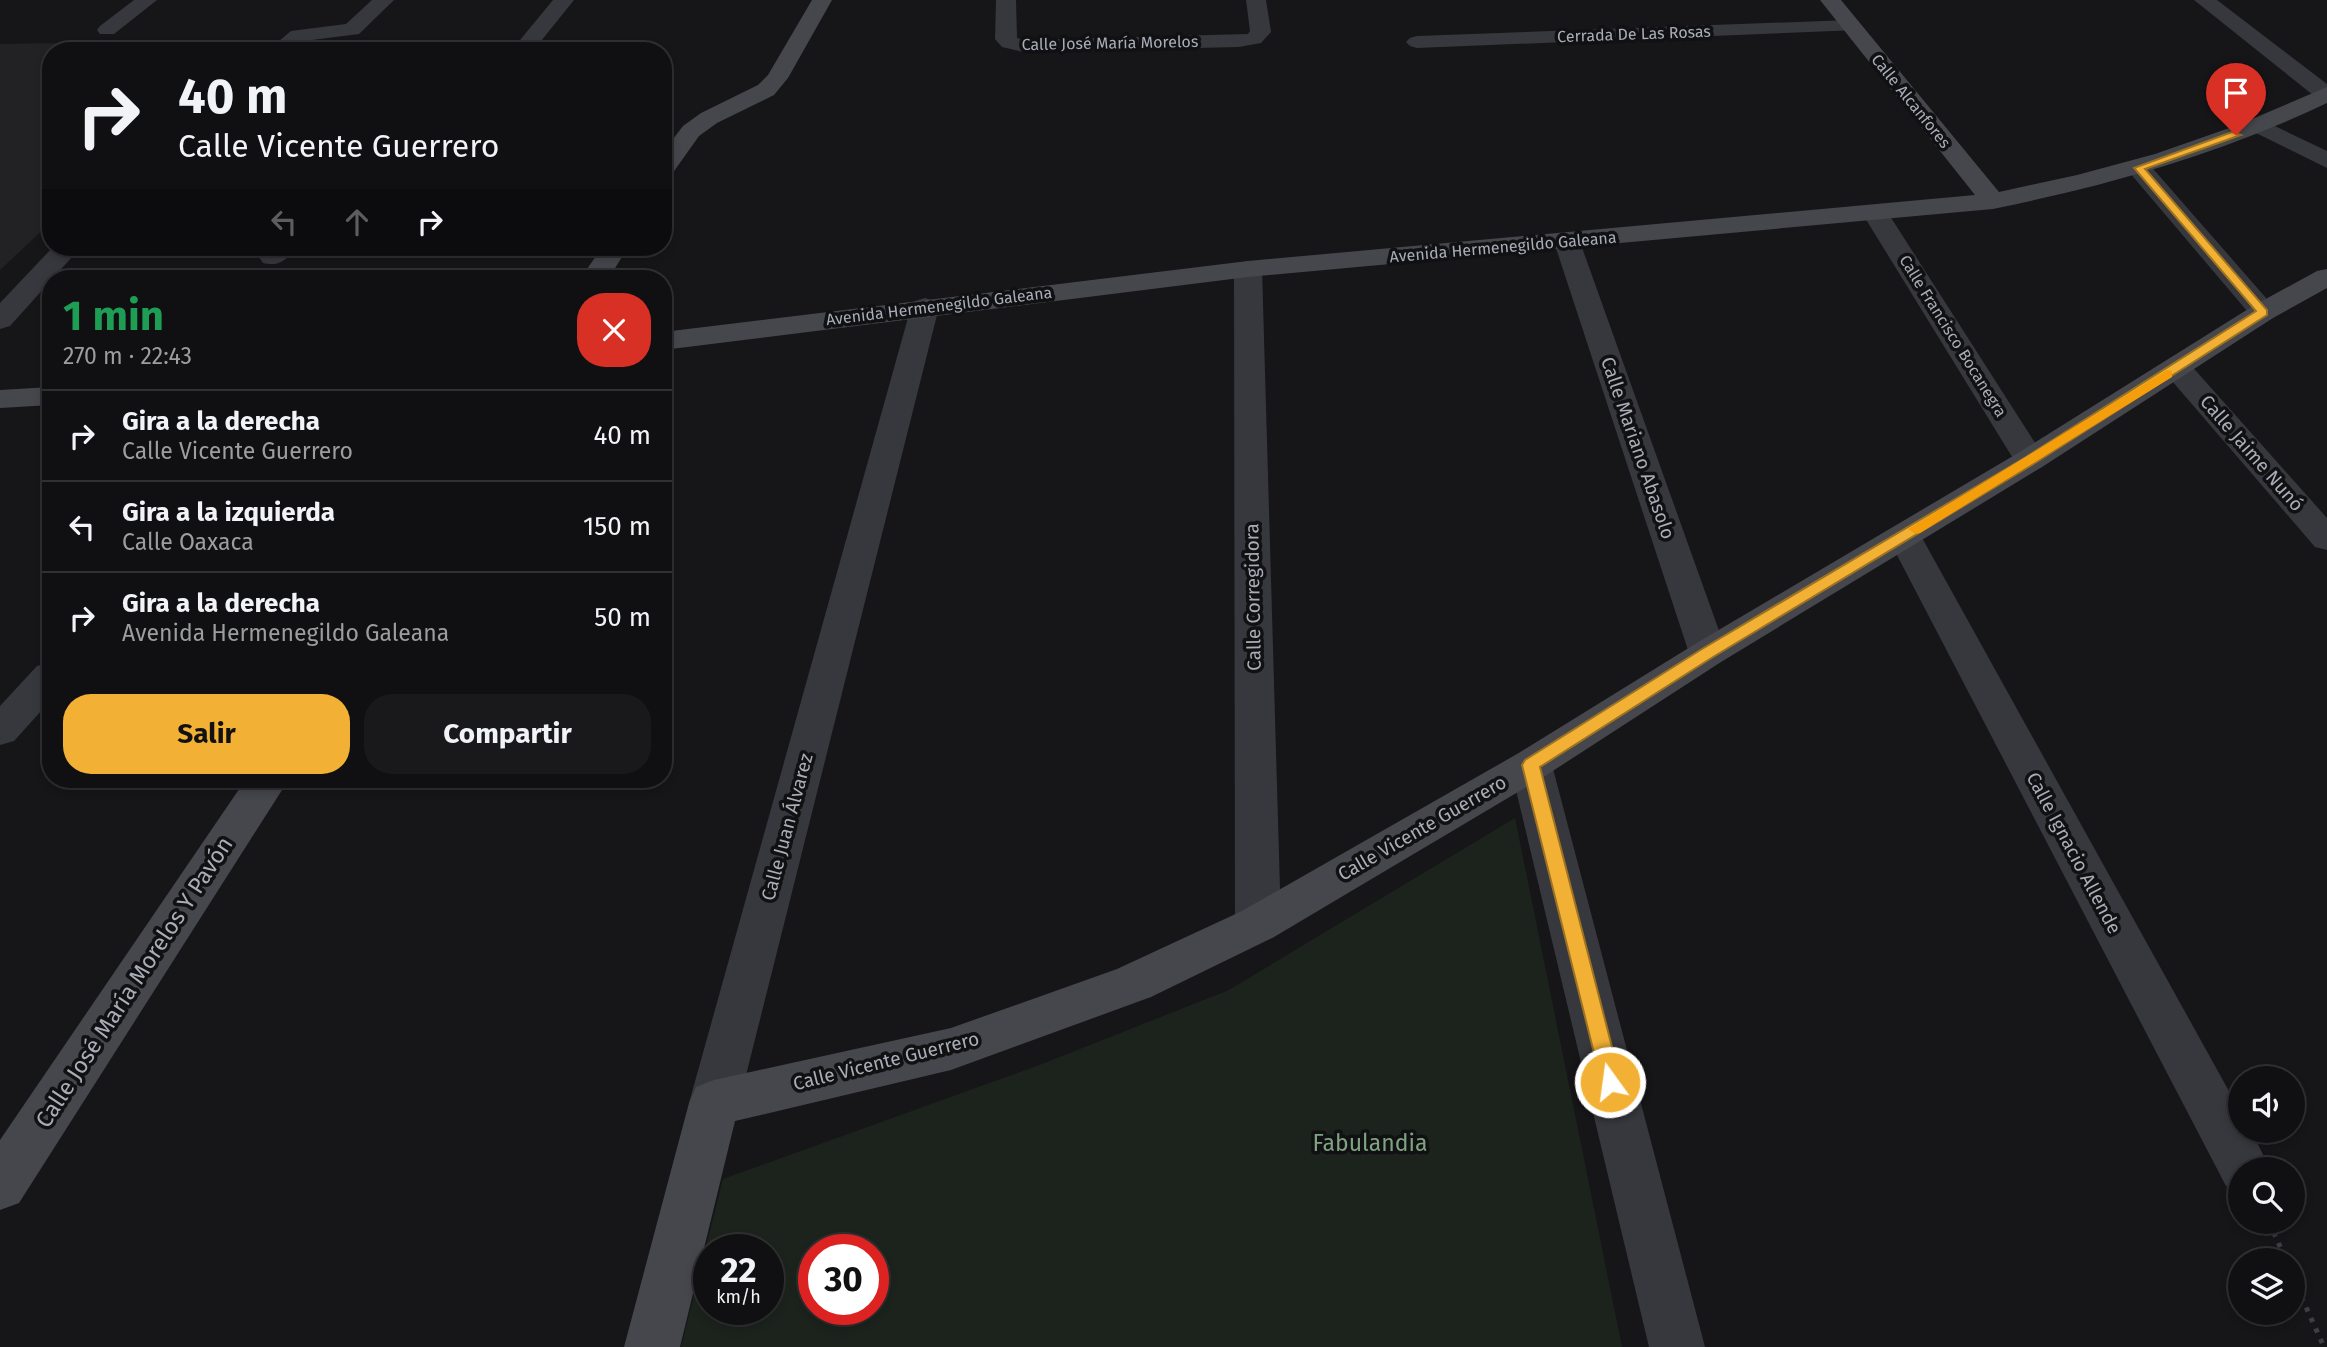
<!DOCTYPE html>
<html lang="es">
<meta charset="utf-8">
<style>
:root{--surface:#101012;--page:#19191b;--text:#f1f3f6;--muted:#9c9d9f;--line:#303032;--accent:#f2b134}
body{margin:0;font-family:"Fira Sans",sans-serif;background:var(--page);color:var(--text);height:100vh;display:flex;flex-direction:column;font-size:26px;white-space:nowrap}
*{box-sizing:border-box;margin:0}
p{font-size:23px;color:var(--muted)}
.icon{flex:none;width:38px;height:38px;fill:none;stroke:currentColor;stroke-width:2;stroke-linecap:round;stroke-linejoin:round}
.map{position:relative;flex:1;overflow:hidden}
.drawer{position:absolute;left:42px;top:270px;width:630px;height:518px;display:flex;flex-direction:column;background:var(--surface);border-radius:28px;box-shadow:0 4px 10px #0003,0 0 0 2px var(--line)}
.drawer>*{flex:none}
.guide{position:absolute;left:42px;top:42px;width:630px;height:214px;border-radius:28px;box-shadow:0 4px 10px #0003,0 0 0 2px var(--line);background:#101012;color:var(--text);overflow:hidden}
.tools{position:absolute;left:2228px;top:1066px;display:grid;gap:14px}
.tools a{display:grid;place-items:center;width:77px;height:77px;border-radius:50%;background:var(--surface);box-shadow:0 4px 10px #0003,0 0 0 2px var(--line);font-size:35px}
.speed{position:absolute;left:693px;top:1234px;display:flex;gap:14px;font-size:35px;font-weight:700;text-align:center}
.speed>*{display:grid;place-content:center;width:91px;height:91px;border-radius:50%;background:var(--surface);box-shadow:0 4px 10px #0003,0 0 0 2px var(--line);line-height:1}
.speed small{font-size:18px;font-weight:400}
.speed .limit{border:10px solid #d22;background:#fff;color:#111}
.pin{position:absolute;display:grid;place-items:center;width:60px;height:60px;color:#fff;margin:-72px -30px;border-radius:50% 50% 50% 0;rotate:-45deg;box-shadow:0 0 7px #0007}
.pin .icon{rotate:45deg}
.me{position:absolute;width:77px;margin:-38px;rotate:346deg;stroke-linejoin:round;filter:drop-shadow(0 0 5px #0008)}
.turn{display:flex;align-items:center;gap:24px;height:147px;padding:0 21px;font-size:32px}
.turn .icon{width:91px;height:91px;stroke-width:2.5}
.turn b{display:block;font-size:49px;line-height:60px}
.lanes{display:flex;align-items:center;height:66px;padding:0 21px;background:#0003;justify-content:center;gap:35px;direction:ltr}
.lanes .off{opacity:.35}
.round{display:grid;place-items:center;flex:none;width:74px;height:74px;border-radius:28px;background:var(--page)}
.overview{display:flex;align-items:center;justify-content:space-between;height:119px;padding:0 21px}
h1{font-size:42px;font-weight:700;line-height:52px;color:#1e9e55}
.action{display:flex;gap:14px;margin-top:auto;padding:14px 21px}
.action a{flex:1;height:80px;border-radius:28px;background:var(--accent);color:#111;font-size:28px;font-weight:700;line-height:80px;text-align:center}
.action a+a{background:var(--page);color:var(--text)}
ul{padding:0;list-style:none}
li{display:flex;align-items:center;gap:21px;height:91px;padding:0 21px;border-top:2px solid var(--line)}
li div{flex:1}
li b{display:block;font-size:26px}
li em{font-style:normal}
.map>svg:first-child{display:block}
</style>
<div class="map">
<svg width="2327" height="1347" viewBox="0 0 2327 1347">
<rect width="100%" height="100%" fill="#161618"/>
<path fill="#222225" d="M 245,40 L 233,51 L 51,51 L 51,222 L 0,270 L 0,44 Z"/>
<path fill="#1c231d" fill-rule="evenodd" d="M 1515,818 L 1622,1347 L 681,1347 L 723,1179 L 1037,1066 L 1229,990 ZM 709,1250 L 768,1250 L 768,1309 L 709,1309 ZM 814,1250 L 873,1250 L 873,1309 L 814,1309 Z"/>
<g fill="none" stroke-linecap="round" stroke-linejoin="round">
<g stroke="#3d3f44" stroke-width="5" stroke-dasharray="4.5 7" stroke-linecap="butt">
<path d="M 2269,1222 L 2286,1260"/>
<path d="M 2292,1276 L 2324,1347"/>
</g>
<g fill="#37383d" fill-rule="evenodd">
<path d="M 134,0 L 157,0 L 114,34 L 100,34 L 97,30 L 100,26 Z"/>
<path d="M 372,0 L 394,0 L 359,34 L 304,41 L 291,51 L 267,51 L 291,31 L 346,24 Z"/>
<path d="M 553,0 L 574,0 L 533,51 L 511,51 Z"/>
<path d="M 996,0 L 1016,0 L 1017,38 L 1023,40 L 1248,34 L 1250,31 L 1246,0 L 1266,0 L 1271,32 L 1261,43 L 1239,47 L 1023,52 L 1002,47 L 995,39 Z"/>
<path d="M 2194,0 L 2217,0 L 2327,84 L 2327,101 L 2318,99 Z"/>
<path d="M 1851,20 L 1858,22 L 1861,26 L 1858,30 L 1417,48 L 1410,46 L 1406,42 L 1410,38 L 1417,36 Z"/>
<path d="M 2260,119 L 2327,151 L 2327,168 L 2252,131 L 2248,126 L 2252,121 Z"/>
<path d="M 2139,161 L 2148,163 L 2273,306 L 2277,312 L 2273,318 L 2263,321 L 2253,318 L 2130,173 L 2127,168 L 2130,163 Z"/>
<path d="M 1875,205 L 1884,208 L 1888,213 L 2046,460 L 2042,467 L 2030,470 L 2018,467 L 2014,460 L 1862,213 L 1866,208 Z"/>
<path d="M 1567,234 L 1576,236 L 1580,242 L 1727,653 L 1721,662 L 1708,666 L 1695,662 L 1689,653 L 1554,242 L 1558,236 Z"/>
<path d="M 53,247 L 81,247 L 10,326 L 0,329 L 0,303 Z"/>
<path d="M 268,247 L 296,247 C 287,260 279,267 263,263 L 259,257 Z"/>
<path d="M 1248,261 L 1258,263 L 1262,269 L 1281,924 L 1274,937 L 1258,943 L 1242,937 L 1235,924 L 1234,269 L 1238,263 Z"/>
<path d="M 925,298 L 935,301 L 939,307 L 739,1103 L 732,1119 L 714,1126 L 696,1119 L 689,1103 L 911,307 L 915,301 Z"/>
<path d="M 2177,359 L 2188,362 L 2327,518 L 2327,550 L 2315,547 L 2166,374 L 2162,368 L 2166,362 Z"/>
<path d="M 1904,525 L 1916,528 L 1921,536 L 2240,1111 L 2240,1130 L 2251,1130 L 2270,1169 L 2240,1169 L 2240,1192 L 2226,1186 L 1887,536 L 1892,528 Z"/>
<path d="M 51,662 L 51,700 L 14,741 L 0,745 L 0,706 L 37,666 Z"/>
<path d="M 1531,750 L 1545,754 L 1552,765 L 1705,1347 L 1649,1347 L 1510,765 L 1517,754 Z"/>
</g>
<g fill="#45474d" fill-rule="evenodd">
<path d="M 812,0 L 832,0 L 788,78 L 774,95 L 717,123 L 699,136 L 672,174 L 663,176 L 663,152 L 683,126 L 701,113 L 758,85 L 768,75 Z"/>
<path d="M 1820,0 L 1841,0 L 1999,192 L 2077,175 L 2155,154 L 2238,125 L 2327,87 L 2327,103 C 2220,154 2109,185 1993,209 L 1248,277 L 663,350 L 663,332 L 1248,261 L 1975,195 Z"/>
<path d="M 602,247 L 628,247 L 609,278 L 581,278 Z"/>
<path d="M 2327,269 L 2327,288 L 2273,318 L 2042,467 L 1721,662 L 1545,776 L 1274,937 L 1151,997 L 951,1070 L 735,1121 L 680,1347 L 624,1347 L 689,1103 L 696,1087 L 714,1080 L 951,1028 L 1117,969 L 1242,911 L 1517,754 L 1695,644 L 2018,453 L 2253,306 L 2317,271 Z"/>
<path d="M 51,387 L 51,405 L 0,408 L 0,390 Z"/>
<path d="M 246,779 L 289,779 L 19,1203 L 0,1210 L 0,1140 Z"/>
</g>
</g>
<path fill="#f2b134" stroke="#9d7322" stroke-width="2" d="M 2232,132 L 2241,135 L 2145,169 L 2267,310 L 2267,315 L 2035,463 L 1713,657 L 1540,767 L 1621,1082 L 1618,1089 L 1610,1091 L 1603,1089 L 1522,765 L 1525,760 L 1702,649 L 2026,457 L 2256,311 L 2134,168 Z"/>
<path fill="#f59e0b" d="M 2167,370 L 2172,371 L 2172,377 L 1920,533 L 1915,534 L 1908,529 Z"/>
<g text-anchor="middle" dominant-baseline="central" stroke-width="7" stroke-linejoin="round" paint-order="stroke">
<g font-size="16" fill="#a8adb8" stroke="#111113">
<text transform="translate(1634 34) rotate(-2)">Cerrada De Las Rosas</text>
<text transform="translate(1110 43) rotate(-1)">Calle José María Morelos</text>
<text transform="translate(1911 101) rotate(51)">Calle Alcanfores</text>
<text transform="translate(1503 247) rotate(-5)">Avenida Hermenegildo Galeana</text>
<text transform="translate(939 306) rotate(-7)">Avenida Hermenegildo Galeana</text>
<text transform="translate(1953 336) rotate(58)">Calle Francisco Bocanegra</text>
</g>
<g font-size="19" fill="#a8adb8" stroke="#111113">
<text transform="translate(1638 448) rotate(71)">Calle Mariano Abasolo</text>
<text transform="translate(2252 453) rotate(49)">Calle Jaime Nunó</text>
<text transform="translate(1253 597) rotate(-91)">Calle Corregidora</text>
<text transform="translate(787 827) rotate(-75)">Calle Juan Álvarez</text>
<text transform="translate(1422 828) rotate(-30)">Calle Vicente Guerrero</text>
<text transform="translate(2074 853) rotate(62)">Calle Ignacio Allende</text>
<text transform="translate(886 1061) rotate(-14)">Calle Vicente Guerrero</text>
</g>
<g font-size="23" fill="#a8adb8" stroke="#111113">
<text transform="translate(134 982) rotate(-57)">Calle José María Morelos Y Pavón</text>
</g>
<g font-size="23" fill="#7fa381" stroke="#111113">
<text x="1370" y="1143">Fabulandia</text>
</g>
</g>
</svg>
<div class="tools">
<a><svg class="icon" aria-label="sound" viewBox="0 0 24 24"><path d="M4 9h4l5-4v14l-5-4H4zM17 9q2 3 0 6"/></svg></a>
<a><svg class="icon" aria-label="search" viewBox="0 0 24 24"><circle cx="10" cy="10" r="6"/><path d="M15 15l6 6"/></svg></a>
<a><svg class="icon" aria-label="layers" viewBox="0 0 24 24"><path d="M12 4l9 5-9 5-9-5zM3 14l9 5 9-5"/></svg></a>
</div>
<div class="speed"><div>22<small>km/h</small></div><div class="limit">30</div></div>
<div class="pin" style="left:2236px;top:135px;background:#d93025"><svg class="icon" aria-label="arrive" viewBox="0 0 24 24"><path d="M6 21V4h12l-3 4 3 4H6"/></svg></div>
<svg class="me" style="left:1610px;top:1082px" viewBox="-20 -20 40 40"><circle r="17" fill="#f2b134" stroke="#fff" stroke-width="3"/><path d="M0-11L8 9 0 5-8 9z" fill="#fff"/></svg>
<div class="guide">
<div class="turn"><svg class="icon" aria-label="right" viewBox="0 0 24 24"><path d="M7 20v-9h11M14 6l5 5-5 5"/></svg><div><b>40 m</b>Calle Vicente Guerrero</div></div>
<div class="lanes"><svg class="icon off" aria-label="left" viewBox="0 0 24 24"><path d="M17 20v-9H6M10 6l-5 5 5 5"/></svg><svg class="icon off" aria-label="ahead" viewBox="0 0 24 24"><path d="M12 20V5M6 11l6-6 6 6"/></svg><svg class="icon" aria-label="right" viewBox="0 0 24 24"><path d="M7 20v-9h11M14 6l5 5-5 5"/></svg></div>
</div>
<section class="drawer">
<div class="overview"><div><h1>1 min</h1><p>270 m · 22:43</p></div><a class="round" style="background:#d93025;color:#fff"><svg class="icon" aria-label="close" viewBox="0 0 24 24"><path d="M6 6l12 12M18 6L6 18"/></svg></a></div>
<ul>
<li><svg class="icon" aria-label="right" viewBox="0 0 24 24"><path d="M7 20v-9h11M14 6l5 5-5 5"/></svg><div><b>Gira a la derecha</b><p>Calle Vicente Guerrero</p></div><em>40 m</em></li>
<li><svg class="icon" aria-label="left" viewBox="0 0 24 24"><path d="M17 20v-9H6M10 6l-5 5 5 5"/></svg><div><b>Gira a la izquierda</b><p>Calle Oaxaca</p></div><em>150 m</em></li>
<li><svg class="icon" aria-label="right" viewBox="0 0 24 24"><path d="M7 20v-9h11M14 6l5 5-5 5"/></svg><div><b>Gira a la derecha</b><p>Avenida Hermenegildo Galeana</p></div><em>50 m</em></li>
</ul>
<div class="action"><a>Salir</a><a>Compartir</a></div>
</section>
</div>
